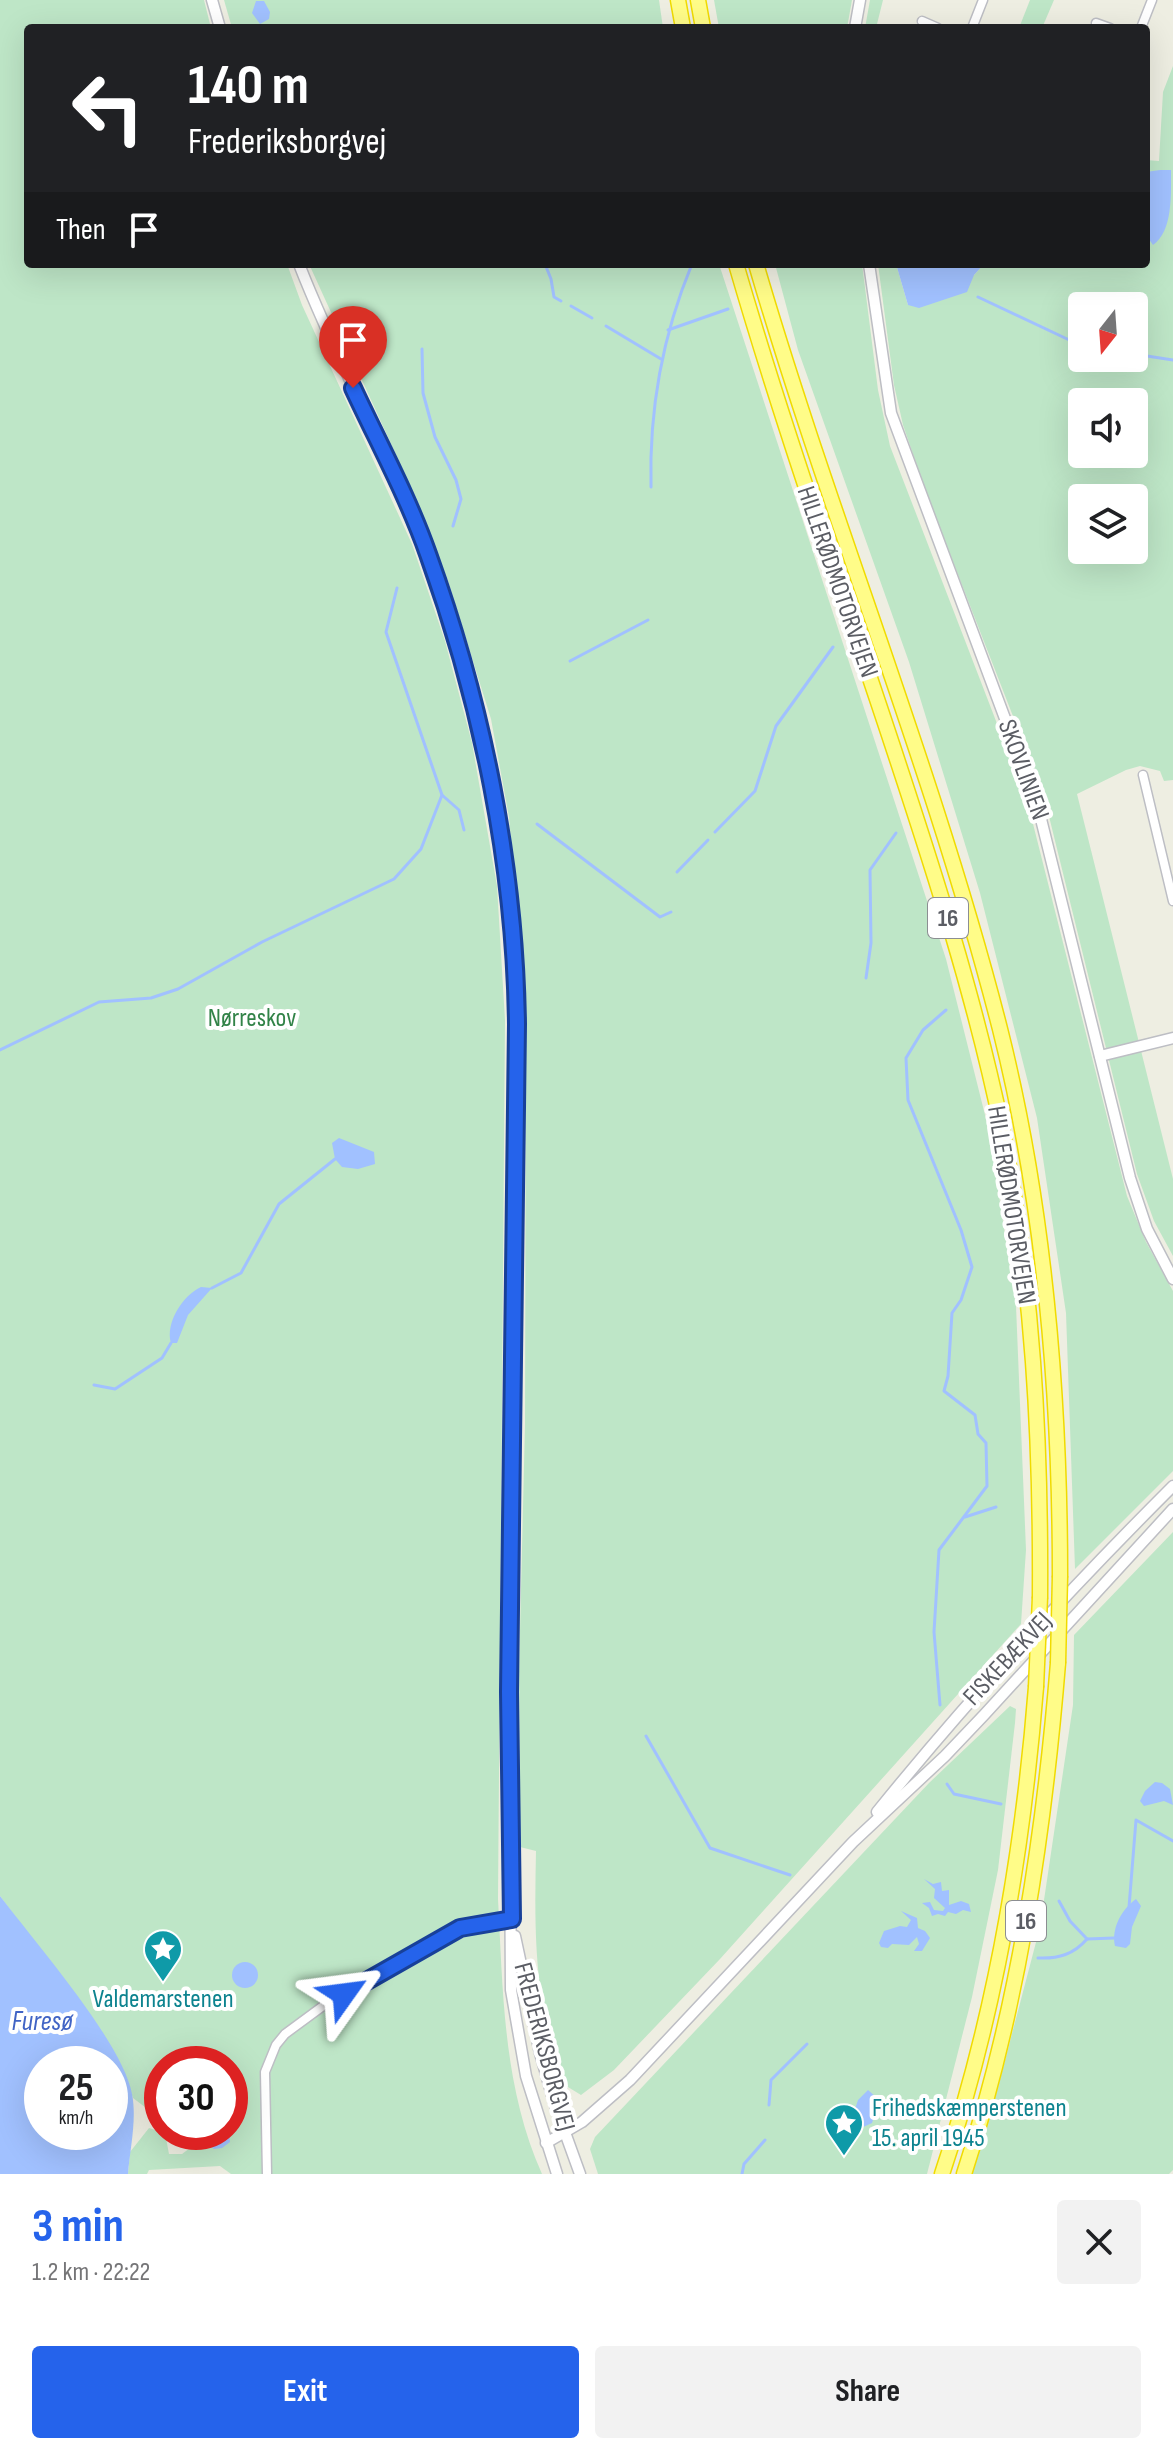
<!DOCTYPE html>
<meta charset="utf-8">
<style>
:root{--surface:#fff;--page:#f2f2f2;--text:#202124;--muted:#757577;--accent:#2563eb}
body{margin:0;font-family:"Sofia Sans Condensed",sans-serif;background:var(--page);color:var(--text);height:100vh;display:flex;flex-direction:column;font-size:30px;white-space:nowrap}
*{box-sizing:border-box;margin:0}
p{font-size:26px;color:var(--muted)}
.icon{flex:none;width:44px;height:44px;fill:none;stroke:currentColor;stroke-width:2;stroke-linecap:round;stroke-linejoin:round}
.map{position:relative;height:2174px;overflow:hidden}
.panel{display:flex;flex-direction:column;background:var(--surface);flex:1}
.panel>*{flex:none}
.guide{position:absolute;left:24px;top:24px;width:1126px;height:244px;border-radius:8px;box-shadow:0 8px 32px #0002;background:#202124;color:#fff;overflow:hidden}
.needle{width:52px;rotate:197deg}
.buttons{position:absolute;left:1068px;top:292px;display:grid;gap:16px}
.buttons a{display:grid;place-items:center;width:80px;height:80px;border-radius:8px;background:var(--surface);box-shadow:0 8px 32px #0002;font-size:40px}
.speed{position:absolute;left:24px;top:2046px;display:flex;gap:16px;font-size:40px;font-weight:700;text-align:center}
.speed>*{display:grid;place-content:center;width:104px;height:104px;border-radius:50%;background:var(--surface);box-shadow:0 8px 32px #0002;line-height:1}
.speed small{font-size:20px;font-weight:400}
.speed .limit{border:12px solid #d22;background:#fff;color:#111}
.pin{position:absolute;display:grid;place-items:center;width:68px;height:68px;color:#fff;margin:-82px -34px;border-radius:50% 50% 50% 0;rotate:-45deg;box-shadow:0 0 8px #0007}
.pin .icon{rotate:45deg}
.me{position:absolute;width:88px;margin:-44px;rotate:59deg;stroke-linejoin:round;filter:drop-shadow(0 0 6px #0008)}
.turn{display:flex;align-items:center;gap:28px;height:168px;padding:0 32px;font-size:36px}
.turn .icon{width:104px;height:104px;stroke-width:2.5}
.turn b{display:block;font-size:56px;line-height:68px}
.then{display:flex;align-items:center;height:76px;padding:0 32px;background:#0003;gap:16px;font-size:30px}
.round{display:grid;place-items:center;flex:none;width:84px;height:84px;border-radius:8px;background:var(--page)}
.summary{display:flex;align-items:center;justify-content:space-between;height:136px;padding:0 32px}
h1{font-size:48px;font-weight:700;line-height:60px;color:var(--accent)}
.action{display:flex;gap:16px;margin-top:auto;padding:16px 32px}
.action a{flex:1;height:92px;border-radius:8px;background:var(--accent);color:#fff;font-size:32px;font-weight:700;line-height:92px;text-align:center}
.action a+a{background:var(--page);color:var(--text)}
.map>svg:first-child{display:block}
</style>
<div class="map">
<svg width="1173" height="2174" viewBox="0 0 1173 2174">
<rect width="100%" height="100%" fill="#eeeee2"/>
<g fill="#bee6c7" fill-rule="evenodd">
<path d="M 0,0 L 204,0 L 211,28 L 28,28 L 28,264 L 287,264 L 302,305 L 412,544 L 445,641 L 472,743 L 497,886 L 505,1020 L 498,1899 C 503,1992 503,2087 542,2174 L 231,2174 L 220,2166 L 149,2170 L 147,2174 L 128,2174 L 130,2152 L 149,2128 L 165,2133 L 169,2154 L 182,2154 L 194,2145 L 178,2132 L 230,2132 L 230,2064 L 162,2064 L 162,2120 L 133,2098 L 123,2070 L 104,2037 L 0,1896 Z"/>
<path d="M 224,0 L 659,0 L 663,28 L 232,28 Z"/>
<path d="M 714,0 L 852,0 L 847,28 L 719,28 Z"/>
<path d="M 870,0 L 883,0 L 876,28 L 865,28 Z"/>
<path d="M 1030,0 L 1054,0 L 1042,28 L 1019,28 Z"/>
<path d="M 1173,66 L 1173,780 L 1164,781 L 1160,771 L 1140,766 L 1126,770 L 1077,794 L 1173,1179 L 1173,1256 L 1154,1221 L 1137,1174 L 1044,796 L 927,495 L 903,425 L 894,385 L 878,264 L 896,264 L 908,305 L 974,275 L 984,264 L 1146,264 L 1146,160 L 1159,161 L 1163,92 ZM 1082,306 L 1134,306 L 1134,358 L 1082,358 ZM 1082,402 L 1134,402 L 1134,454 L 1082,454 ZM 1082,498 L 1134,498 L 1134,550 L 1082,550 Z"/>
<path d="M 309,264 L 719,264 L 946,959 L 989,1131 L 1016,1306 L 1026,1550 L 1021,1624 L 720,1959 L 614,2070 L 581,2095 L 563,2084 C 556,2056 547,2028 542,2000 C 534,1951 535,1900 536,1851 L 520,1847 L 519,1672 L 525,1424 L 526,1018 L 509,817 L 491,719 L 448,581 L 418,503 Z"/>
<path d="M 775,264 L 862,264 L 878,390 L 890,446 L 1028,804 L 1127,1196 L 1146,1242 L 1173,1291 L 1173,1471 L 1075,1569 L 1066,1313 L 1037,1118 L 980,893 L 909,662 L 798,350 Z"/>
<path d="M 1173,1532 L 1173,2170 L 1169,2174 L 972,2174 L 998,2087 L 1040,1927 L 1073,1705 L 1074,1635 Z"/>
<path d="M 1010,1706 L 1016,1709 L 1015,1723 L 998,1870 L 972,1997 L 927,2174 L 598,2174 L 590,2149 L 595,2137 L 929,1783 Z"/>
</g>
<g fill="#a1c1ff" fill-rule="evenodd">
<path d="M 256,1 L 264,1 L 270,12 L 269,19 L 260,24 L 252,13 Z"/>
<path d="M 1160,170 L 1171,170 C 1171,195 1173,231 1153,245 L 1146,235 L 1146,172 Z"/>
<path d="M 896,264 L 984,264 L 974,275 L 967,292 L 919,308 L 908,305 Z"/>
<path d="M 339,1138 L 374,1152 L 375,1164 L 358,1169 L 342,1167 L 335,1159 L 332,1143 Z"/>
<path d="M 201,1287 L 212,1288 L 188,1315 L 177,1343 L 171,1343 C 165,1323 183,1295 201,1287 Z"/>
<path d="M 1155,1782 L 1162,1783 L 1170,1789 L 1173,1805 L 1164,1801 L 1144,1806 L 1140,1801 L 1145,1791 Z"/>
<path d="M 924,1879 L 933,1884 L 941,1882 L 942,1891 L 949,1890 L 949,1905 L 961,1901 L 969,1904 L 971,1912 L 963,1910 L 956,1914 L 948,1912 L 945,1916 L 938,1914 L 932,1916 L 929,1908 L 922,1903 L 930,1902 L 934,1910 L 943,1911 L 945,1908 L 934,1898 L 935,1889 Z"/>
<path d="M 0,1896 C 34,1941 123,2043 132,2094 C 137,2119 130,2149 128,2174 L 0,2174 ZM 42,2064 L 110,2064 L 110,2132 L 42,2132 Z"/>
<path d="M 1136,1899 L 1141,1906 L 1132,1927 L 1130,1944 L 1126,1948 L 1115,1946 C 1111,1928 1122,1909 1136,1899 Z"/>
<path d="M 901,1911 L 917,1918 L 918,1928 L 925,1931 L 930,1938 L 922,1951 L 914,1951 L 919,1944 L 917,1937 L 909,1945 L 892,1944 L 888,1948 L 881,1947 L 879,1943 L 884,1931 L 900,1926 L 907,1927 L 911,1920 Z"/>
<circle cx="245" cy="1975" r="13"/>
<path d="M 868,2090 L 876,2097 L 876,2110 L 872,2123 L 859,2129 L 850,2124 L 858,2100 Z"/>
<path d="M 193,2132 L 229,2132 L 230,2142 L 222,2148 L 214,2149 Z"/>
</g>
<g fill="none" stroke-linecap="round" stroke-linejoin="round">
<g stroke="#a1c1ff" stroke-width="3">
<path d="M 545,264 L 551,279 L 554,297 L 561,301"/>
<path d="M 978,297 L 1082,346"/>
<path d="M 571,306 L 592,318"/>
<path d="M 606,326 L 661,359"/>
<path d="M 668,330 L 728,309"/>
<path d="M 422,349 L 423,393 L 435,437 L 456,480 L 461,499 L 453,526"/>
<path d="M 1134,354 L 1173,360"/>
<path d="M 651,487 C 649,411 663,334 692,264"/>
<path d="M 397,588 L 386,632 L 442,795"/>
<path d="M 570,661 L 648,620"/>
<path d="M 537,824 L 660,917 L 671,912"/>
<path d="M 715,832 L 755,791 L 776,726 L 833,647"/>
<path d="M 677,872 L 708,840"/>
<path d="M 866,978 L 871,943 L 870,870 L 896,833"/>
<path d="M 0,1050 L 99,1002 L 151,998 L 178,989 L 262,942 L 394,879 L 421,849 L 442,795 L 459,810 L 464,830"/>
<path d="M 212,1288 L 241,1273 L 279,1204 L 335,1159"/>
<path d="M 94,1385 L 115,1389 L 162,1358 L 171,1343"/>
<path d="M 965,1517 L 996,1507"/>
<path d="M 940,1705 L 934,1632 L 939,1550 L 987,1486 L 986,1443 L 978,1434 L 975,1415 L 944,1391 L 948,1376 L 952,1313 L 961,1300 L 972,1267 L 961,1230 L 908,1100 L 906,1058 L 923,1030 L 946,1010"/>
<path d="M 646,1736 L 710,1848 L 790,1875"/>
<path d="M 947,1784 L 954,1794 L 1001,1804"/>
<path d="M 1059,1901 L 1070,1921 L 1087,1939 L 1114,1938"/>
<path d="M 1129,1907 L 1136,1820 L 1173,1841"/>
<path d="M 1038,1958 C 1059,1959 1074,1954 1087,1939"/>
<path d="M 769,2105 L 771,2080 L 807,2044"/>
<path d="M 742,2174 L 744,2164 L 765,2140"/>
</g>
<g stroke="#bdbec4" stroke-width="11">
<g id="minor">
<path d="M 922,21 L 938,28"/>
<path d="M 1096,23 L 1110,28"/>
<path d="M 972,28 L 983,0"/>
<path d="M 1141,28 L 1152,0"/>
<path d="M 1143,775 L 1173,901"/>
<path d="M 267,2174 L 265,2072 L 276,2045 L 285,2034 L 323,2006 L 419,1949 L 460,1928 L 512,1919"/>
</g>
</g>
<g stroke="#bdbec4" stroke-width="13">
<g id="tertiary">
<path d="M 212,0 L 220,28"/>
<path d="M 855,28 L 860,0"/>
<path d="M 299,264 C 337,362 389,454 427,551 C 483,694 515,871 517,1024 L 509,1692 L 511,1990 L 526,2076 L 557,2174"/>
<path d="M 869,264 L 891,413 L 1038,807 L 1130,1178 L 1147,1229 L 1173,1279"/>
<path d="M 1100,1056 L 1173,1038"/>
<path d="M 877,1812 C 969,1698 1069,1590 1173,1486"/>
<path d="M 515,1936 L 540,2053 L 554,2102 L 580,2174"/>
<path d="M 546,2143 L 582,2122 L 630,2080 L 853,1842 L 945,1756 L 984,1715 L 1173,1509"/>
</g>
</g>
<g stroke="#f0db00" stroke-width="17">
<g id="motorway">
<path d="M 678,0 L 683,28"/>
<path d="M 698,0 L 703,28"/>
<path d="M 736,264 C 783,426 839,584 892,744 C 934,871 975,998 1002,1129 C 1033,1283 1041,1440 1040,1597"/>
<path d="M 756,264 C 831,521 934,770 1000,1029 C 1045,1208 1060,1392 1060,1576"/>
<path d="M 942,2174 C 995,2017 1023,1852 1036,1687"/>
<path d="M 964,2174 C 1018,2009 1044,1835 1058,1663"/>
</g>
</g>
<use href="#minor" stroke="#fff" stroke-width="8"/>
<use href="#tertiary" stroke="#fff" stroke-width="10"/>
<use href="#motorway" stroke="#fffc88" stroke-width="14"/>
<g stroke="#f0db00" stroke-width="17" stroke-linecap="butt">
<g id="motorway-bridge">
<path d="M 1058,1663 L 1060,1576"/>
<path d="M 1036,1687 L 1040,1597"/>
</g>
</g>
<use href="#motorway-bridge" stroke="#fffc88" stroke-width="14"/>
</g>
<g fill="none" stroke-linecap="round" stroke-linejoin="round">
<g stroke="#184099" stroke-width="20">
<path id="route" d="M 344,1994 L 460,1928 L 512,1919 L 509,1692 L 517,1024 C 515,865 482,704 428,554 C 408,497 378,442 353,388"/>
</g>
<use href="#route" stroke="#2563eb" stroke-width="14"/>
</g>
<defs>
<g id="sight-pin" transform="scale(2)"><path d="M0 17L-7.5 6A9.5 9.5 0 1 1 7.5 6Z" fill="#0f9aa8" stroke="#fff"/><path d="M0-6L1.8-2.2L6-1.7L2.9 1.2L3.7 5.4L0 3.3L-3.7 5.4L-2.9 1.2L-6-1.7L-1.8-2.2Z" fill="#fff"/></g>
</defs>
<g fill-rule="evenodd">
<use href="#sight-pin" x="163" y="1949"/>
<use href="#sight-pin" x="844" y="2123"/>
</g>
<g text-anchor="middle" dominant-baseline="central" stroke-width="8" stroke-linejoin="round" paint-order="stroke">
<g fill="#fff" stroke="#8c8e92" stroke-width="2">
<rect x="928" y="898" width="40" height="40" rx="6"/>
<rect x="1006" y="1901" width="40" height="40" rx="6"/>
</g>
<g font-size="24" font-weight="bold" fill="#5b5d64">
<text x="948" y="918">16</text>
<text x="1026" y="1921">16</text>
</g>
<g font-size="26" fill="#5b5d64" stroke="#fff">
<text transform="translate(837 582) rotate(71)">HILLERØDMOTORVEJEN</text>
<text transform="translate(1023 770) rotate(70)">SKOVLINIEN</text>
<text transform="translate(1011 1205) rotate(81)">HILLERØDMOTORVEJEN</text>
<text transform="translate(1008 1659) rotate(-47)">FISKEBÆKVEJ</text>
<text transform="translate(544 2047) rotate(75)">FREDERIKSBORGVEJ</text>
</g>
<g font-size="26" fill="#328348" stroke="#fff">
<text x="252" y="1018">Nørreskov</text>
</g>
<g font-size="26" fill="#0d838f" stroke="#fff">
<text x="163" y="1999">Valdemarstenen</text>
<text x="872" y="2108" text-anchor="start">Frihedskæmperstenen<tspan x="872" dy="30">15. april 1945</tspan></text>
</g>
<g font-size="28" font-style="italic" fill="#4164c5" stroke="#fff">
<text x="42" y="2021">Furesø</text>
</g>
</g>
</svg>
<div class="buttons">
<a><svg class="needle" viewBox="-14 -14 28 28"><path d="M0-13l5 13h-10z" fill="#e53935"/><path d="M0 13l5-13h-10z" fill="#757577"/></svg></a>
<a><svg class="icon" aria-label="sound" viewBox="0 0 24 24"><path d="M4 9h4l5-4v14l-5-4H4zM17 9q2 3 0 6"/></svg></a>
<a><svg class="icon" aria-label="layers" viewBox="0 0 24 24"><path d="M12 4l9 5-9 5-9-5zM3 14l9 5 9-5"/></svg></a>
</div>
<div class="speed"><div>25<small>km/h</small></div><div class="limit">30</div></div>
<div class="pin" style="left:353px;top:388px;background:#d93025"><svg class="icon" aria-label="arrive" viewBox="0 0 24 24"><path d="M6 21V4h12l-3 4 3 4H6"/></svg></div>
<svg class="me" style="left:344px;top:1994px" viewBox="-20 -20 40 40"><path d="M0-17L14 15 0 8-14 15z" fill="#2563eb" stroke="#fff" stroke-width="4"/></svg>
<div class="guide">
<div class="turn"><svg class="icon" aria-label="left" viewBox="0 0 24 24"><path d="M17 20v-9H6M10 6l-5 5 5 5"/></svg><div><b>140 m</b>Frederiksborgvej</div></div>
<div class="then">Then<svg class="icon" aria-label="arrive" viewBox="0 0 24 24"><path d="M6 21V4h12l-3 4 3 4H6"/></svg></div>
</div>
</div>
<section class="panel">
<div class="summary"><div><h1>3 min</h1><p>1.2 km · 22:22</p></div><a class="round"><svg class="icon" aria-label="close" viewBox="0 0 24 24"><path d="M6 6l12 12M18 6L6 18"/></svg></a></div>
<div class="action"><a>Exit</a><a>Share</a></div>
</section>
